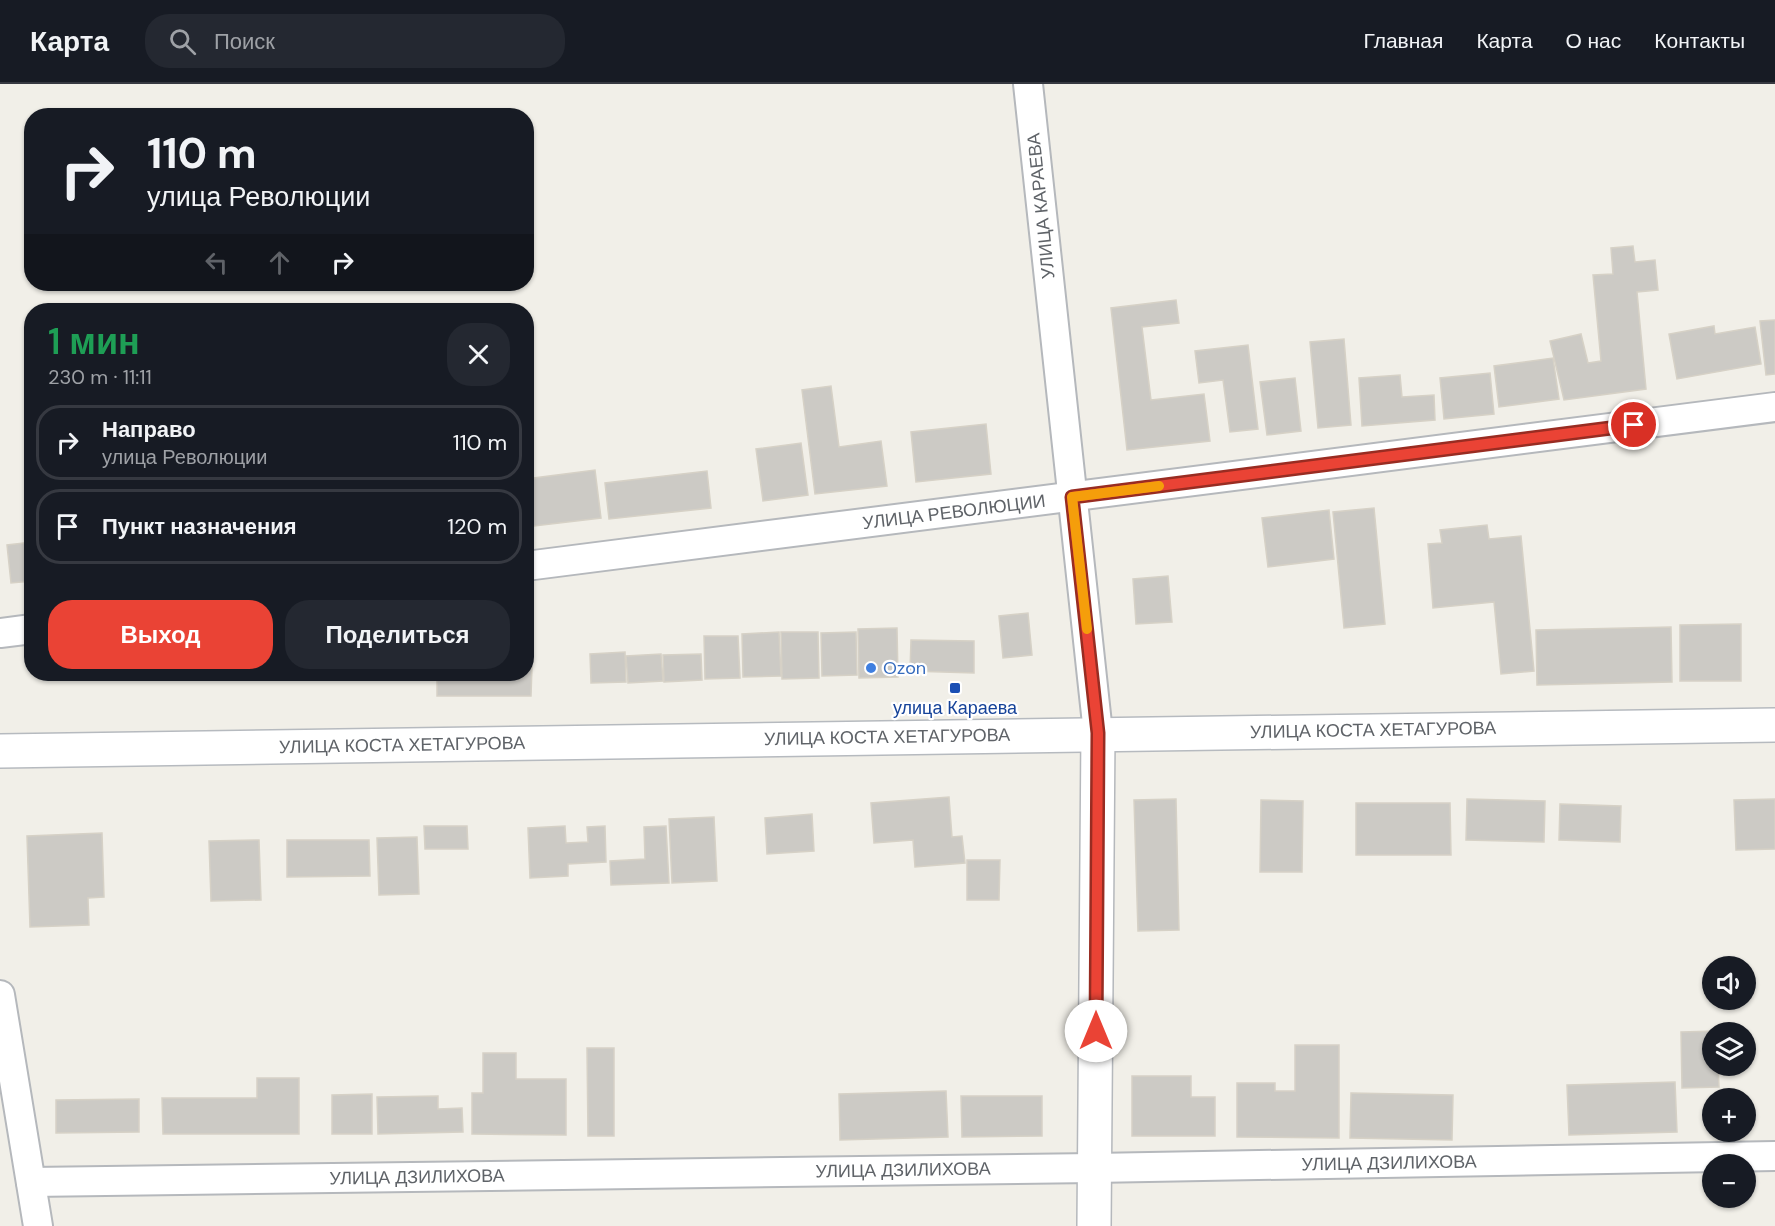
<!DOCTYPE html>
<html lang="ru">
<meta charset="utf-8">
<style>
:root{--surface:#171b24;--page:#242831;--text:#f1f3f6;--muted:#9ea1a6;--line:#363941;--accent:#ea4335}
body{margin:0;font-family:"DM Sans",sans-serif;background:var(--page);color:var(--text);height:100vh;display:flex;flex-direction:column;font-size:22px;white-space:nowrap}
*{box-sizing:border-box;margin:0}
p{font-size:20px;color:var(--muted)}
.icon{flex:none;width:33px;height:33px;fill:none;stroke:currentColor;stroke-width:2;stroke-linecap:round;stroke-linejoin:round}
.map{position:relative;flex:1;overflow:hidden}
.drawer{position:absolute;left:24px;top:219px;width:510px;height:378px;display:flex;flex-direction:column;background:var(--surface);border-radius:24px;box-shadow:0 2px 4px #0004}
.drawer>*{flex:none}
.guide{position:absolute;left:24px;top:24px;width:510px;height:183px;border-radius:24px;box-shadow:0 2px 4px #0004;background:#171b24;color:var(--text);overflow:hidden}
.fabs{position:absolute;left:1702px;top:872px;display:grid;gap:12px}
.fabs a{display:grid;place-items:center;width:54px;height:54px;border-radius:50%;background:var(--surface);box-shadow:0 2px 4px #0004;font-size:30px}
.pin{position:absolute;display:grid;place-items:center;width:51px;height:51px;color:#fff;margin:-26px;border:3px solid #fff;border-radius:50%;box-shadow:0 2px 6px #0007}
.me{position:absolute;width:66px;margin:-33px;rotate:0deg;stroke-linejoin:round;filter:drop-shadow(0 0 4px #0008)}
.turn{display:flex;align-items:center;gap:21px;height:126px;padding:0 24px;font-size:27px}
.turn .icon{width:78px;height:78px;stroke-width:2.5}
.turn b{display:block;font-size:42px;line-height:51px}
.lanes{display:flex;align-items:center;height:57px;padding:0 24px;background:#0003;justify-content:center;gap:30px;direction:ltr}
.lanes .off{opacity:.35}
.round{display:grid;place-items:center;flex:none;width:63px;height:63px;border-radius:24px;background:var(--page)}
.summary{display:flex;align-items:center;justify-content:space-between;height:102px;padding:0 24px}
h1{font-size:36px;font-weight:600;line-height:45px;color:#1e9e55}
.button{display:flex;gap:12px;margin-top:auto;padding:12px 24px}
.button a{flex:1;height:69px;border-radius:24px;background:var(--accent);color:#fff;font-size:24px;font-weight:600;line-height:69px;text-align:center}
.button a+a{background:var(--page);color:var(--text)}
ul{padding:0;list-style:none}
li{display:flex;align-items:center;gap:18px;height:75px;margin:0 12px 9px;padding:0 12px;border:3px solid var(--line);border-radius:24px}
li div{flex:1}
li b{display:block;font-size:22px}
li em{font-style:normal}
header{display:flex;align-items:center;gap:36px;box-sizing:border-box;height:84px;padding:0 30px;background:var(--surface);border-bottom:2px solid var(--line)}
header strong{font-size:28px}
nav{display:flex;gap:33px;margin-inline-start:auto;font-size:21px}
.search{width:420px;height:54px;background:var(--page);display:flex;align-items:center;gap:15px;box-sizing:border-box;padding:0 21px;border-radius:24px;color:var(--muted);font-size:22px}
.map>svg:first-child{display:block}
</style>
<header>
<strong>Карта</strong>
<div class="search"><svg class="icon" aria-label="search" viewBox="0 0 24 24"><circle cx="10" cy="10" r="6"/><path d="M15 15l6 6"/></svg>Поиск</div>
<nav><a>Главная</a><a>Карта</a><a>О нас</a><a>Контакты</a></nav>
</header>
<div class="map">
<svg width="1775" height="1142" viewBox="0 0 1775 1142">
<rect width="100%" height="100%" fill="#f1efe8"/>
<g fill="#cccac5" stroke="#d6d1c6" stroke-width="1.5">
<path d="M 1633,162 L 1635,178 L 1655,176 L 1658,206 L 1637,208 L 1646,305 L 1564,316 L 1550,257 L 1581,250 L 1588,279 L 1601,277 L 1593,191 L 1613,190 L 1611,164 Z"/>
<path d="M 1176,216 L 1179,239 L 1142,243 L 1151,316 L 1204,310 L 1210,357 L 1127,366 L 1111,224 Z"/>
<path d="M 1775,236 L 1775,290 L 1766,291 L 1760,237 Z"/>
<path d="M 1714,242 L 1715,250 L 1755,243 L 1761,280 L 1677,295 L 1669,250 Z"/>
<path d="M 1344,255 L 1351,341 L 1318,344 L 1310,258 Z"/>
<path d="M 1248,261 L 1258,345 L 1230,348 L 1223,296 L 1199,299 L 1195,267 Z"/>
<path d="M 1553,274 L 1559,315 L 1499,323 L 1494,282 Z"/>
<path d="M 1490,289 L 1494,330 L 1444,335 L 1440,294 Z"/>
<path d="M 1400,291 L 1402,313 L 1434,311 L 1435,336 L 1362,342 L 1359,294 Z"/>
<path d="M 1295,294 L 1301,347 L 1267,351 L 1260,298 Z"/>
<path d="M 831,302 L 839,363 L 881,357 L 887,402 L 815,410 L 802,306 Z"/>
<path d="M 986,340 L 991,390 L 916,398 L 911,348 Z"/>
<path d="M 801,359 L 808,411 L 763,417 L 756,365 Z"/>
<path d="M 595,386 L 601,434 L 526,443 L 526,395 Z"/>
<path d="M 707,387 L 711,424 L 609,435 L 605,399 Z"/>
<path d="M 1374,424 L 1385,540 L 1344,544 L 1333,428 Z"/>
<path d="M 1329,426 L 1334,475 L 1268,483 L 1262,434 Z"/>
<path d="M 1487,441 L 1489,455 L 1521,452 L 1534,587 L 1501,590 L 1494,518 L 1433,524 L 1428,460 L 1442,459 L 1440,446 Z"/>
<path d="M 32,458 L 32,497 L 11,499 L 7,461 Z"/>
<path d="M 1168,492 L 1172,538 L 1136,540 L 1133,495 Z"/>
<path d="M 1028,529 L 1032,571 L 1003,574 L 999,532 Z"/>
<path d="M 1741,540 L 1741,597 L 1680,597 L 1680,541 Z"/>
<path d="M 1671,543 L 1672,598 L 1537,601 L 1536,546 Z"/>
<path d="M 897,544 L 898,593 L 859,594 L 858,545 Z"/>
<path d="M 779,548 L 781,592 L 743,593 L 742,550 Z"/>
<path d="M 781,548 L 818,548 L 819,594 L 782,595 Z"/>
<path d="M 856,548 L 857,591 L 822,592 L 821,549 Z"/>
<path d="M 704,552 L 738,552 L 740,594 L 705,595 Z"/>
<path d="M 911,556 L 974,557 L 974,589 L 910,587 Z"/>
<path d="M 625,568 L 626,598 L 591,599 L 590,570 Z"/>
<path d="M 661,570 L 663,597 L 628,599 L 626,572 Z"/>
<path d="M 701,570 L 702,596 L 664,598 L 663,571 Z"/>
<path d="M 526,583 L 532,583 L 531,612 L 437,612 L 437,590 L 526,590 Z"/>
<path d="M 949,713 L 952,753 L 962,752 L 965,779 L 915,783 L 913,756 L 874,759 L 871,719 Z"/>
<path d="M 1176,715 L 1179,846 L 1138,847 L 1134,716 Z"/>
<path d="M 1467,715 L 1545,717 L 1544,758 L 1466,756 Z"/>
<path d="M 1775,715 L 1775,765 L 1736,766 L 1734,716 Z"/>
<path d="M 1261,716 L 1303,717 L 1302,788 L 1260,788 Z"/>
<path d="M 1356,719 L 1450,719 L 1451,771 L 1356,771 Z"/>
<path d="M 1560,720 L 1621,722 L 1620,758 L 1559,756 Z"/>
<path d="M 812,730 L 814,767 L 767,770 L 765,734 Z"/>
<path d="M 714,733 L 717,797 L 672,799 L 669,735 Z"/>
<path d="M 424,742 L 467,742 L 468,765 L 425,765 Z"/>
<path d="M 565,742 L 566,759 L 588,758 L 587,743 L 605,742 L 606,778 L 568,780 L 568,792 L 530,794 L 528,744 Z"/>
<path d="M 666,742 L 669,799 L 611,801 L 610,777 L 645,775 L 644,743 Z"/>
<path d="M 102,749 L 104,813 L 88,814 L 89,841 L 30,843 L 27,752 Z"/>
<path d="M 417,753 L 419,810 L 379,811 L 377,754 Z"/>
<path d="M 259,756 L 261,816 L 211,817 L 209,757 Z"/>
<path d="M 287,756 L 369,756 L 370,792 L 287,793 Z"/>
<path d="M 967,776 L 1000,776 L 999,816 L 967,816 Z"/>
<path d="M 1718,947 L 1713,948 L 1713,981 L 1718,981 L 1719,1003 L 1682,1004 L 1681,948 Z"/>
<path d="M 1295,961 L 1339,961 L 1339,1054 L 1237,1053 L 1237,999 L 1275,999 L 1275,1007 L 1295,1007 Z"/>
<path d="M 587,964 L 614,964 L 614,1052 L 588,1052 Z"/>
<path d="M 483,969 L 516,969 L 516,995 L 566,995 L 566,1051 L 472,1050 L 472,1009 L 483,1009 Z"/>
<path d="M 1132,992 L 1191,992 L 1191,1013 L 1215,1013 L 1215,1052 L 1132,1052 Z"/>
<path d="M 257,994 L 299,994 L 299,1050 L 163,1050 L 162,1014 L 257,1014 Z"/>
<path d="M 1675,998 L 1677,1048 L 1569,1051 L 1567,1001 Z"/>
<path d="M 946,1007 L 948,1053 L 840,1056 L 839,1010 Z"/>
<path d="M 1351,1009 L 1453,1011 L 1452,1056 L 1350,1054 Z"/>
<path d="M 372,1010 L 372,1050 L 332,1050 L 332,1011 Z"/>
<path d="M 438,1012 L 438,1025 L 462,1024 L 463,1048 L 378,1050 L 377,1013 Z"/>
<path d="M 961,1012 L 1042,1012 L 1042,1052 L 962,1053 Z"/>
<path d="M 139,1015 L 139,1048 L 56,1049 L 56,1016 Z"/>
</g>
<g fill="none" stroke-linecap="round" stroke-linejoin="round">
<g stroke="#b5b8bc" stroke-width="32">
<g id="minor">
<path d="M 1028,0 L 1098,649"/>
<path d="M 526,482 L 1775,323"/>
<path d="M 0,549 L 32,545"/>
<path d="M 0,911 L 38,1142"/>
<path d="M 31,1098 L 1094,1084 L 1775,1072"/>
</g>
</g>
<g stroke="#b5b8bc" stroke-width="36">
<path id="tertiary" d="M 1094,1142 L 1098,649"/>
</g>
<g stroke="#b6babf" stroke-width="36">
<path id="secondary" d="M 0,667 L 1775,641"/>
</g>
<use href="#minor" stroke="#fff" stroke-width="28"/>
<use href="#tertiary" stroke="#fff" stroke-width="33"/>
<use href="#secondary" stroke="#fff" stroke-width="33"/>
</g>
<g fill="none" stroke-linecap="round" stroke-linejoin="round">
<g stroke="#982c22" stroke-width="15">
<path id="route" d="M 1096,947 L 1098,649 L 1072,413 L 1634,341"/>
</g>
<use href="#route" stroke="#ea4335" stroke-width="10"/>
<path stroke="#f59e0b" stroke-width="10" d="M 1087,545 L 1072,413 L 1159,402"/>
</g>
<circle fill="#3f7fe0" stroke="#fff" stroke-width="2" cx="871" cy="584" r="6"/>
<rect fill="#1a4fb4" stroke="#fff" stroke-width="2" x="949" y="598" width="12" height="12" rx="3"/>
<g text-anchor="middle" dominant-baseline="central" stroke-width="4.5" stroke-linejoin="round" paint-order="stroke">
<g font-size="18" fill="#5f6368" stroke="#fff">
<text transform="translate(1041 122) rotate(-96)">УЛИЦА КАРАЕВА</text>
<text transform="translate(954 428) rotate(-7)">УЛИЦА РЕВОЛЮЦИИ</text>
<text transform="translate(1373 646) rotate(-1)">УЛИЦА КОСТА ХЕТАГУРОВА</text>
<text transform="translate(887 653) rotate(-1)">УЛИЦА КОСТА ХЕТАГУРОВА</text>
<text transform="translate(402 661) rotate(-1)">УЛИЦА КОСТА ХЕТАГУРОВА</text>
<text transform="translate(1389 1079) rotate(-1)">УЛИЦА ДЗИЛИХОВА</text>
<text transform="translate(903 1086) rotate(-1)">УЛИЦА ДЗИЛИХОВА</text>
<text transform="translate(417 1093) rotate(-1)">УЛИЦА ДЗИЛИХОВА</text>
</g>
<g font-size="18" fill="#366cbe" stroke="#fff" text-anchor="start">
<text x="883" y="584">Ozon</text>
</g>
<g font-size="18" fill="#164399" stroke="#fff">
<text x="955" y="624">улица Караева</text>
</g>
</g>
</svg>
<div class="fabs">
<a><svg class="icon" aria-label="sound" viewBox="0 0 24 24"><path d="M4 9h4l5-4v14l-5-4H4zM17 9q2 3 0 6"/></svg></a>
<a><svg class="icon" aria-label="layers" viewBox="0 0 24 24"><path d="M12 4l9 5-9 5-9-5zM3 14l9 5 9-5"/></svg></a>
<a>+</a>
<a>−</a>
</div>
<div class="pin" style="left:1634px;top:341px;background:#d93025"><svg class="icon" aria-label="arrive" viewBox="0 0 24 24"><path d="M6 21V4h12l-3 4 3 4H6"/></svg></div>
<svg class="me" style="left:1096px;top:947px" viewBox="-20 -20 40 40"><circle r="19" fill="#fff"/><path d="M0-13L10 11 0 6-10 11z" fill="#ea4335"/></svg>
<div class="guide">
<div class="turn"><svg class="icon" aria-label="right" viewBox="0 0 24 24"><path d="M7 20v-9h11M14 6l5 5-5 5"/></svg><div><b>110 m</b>улица Революции</div></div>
<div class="lanes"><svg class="icon off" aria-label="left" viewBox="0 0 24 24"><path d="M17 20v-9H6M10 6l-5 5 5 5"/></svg><svg class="icon off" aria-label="ahead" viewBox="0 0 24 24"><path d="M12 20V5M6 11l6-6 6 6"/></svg><svg class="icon" aria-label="right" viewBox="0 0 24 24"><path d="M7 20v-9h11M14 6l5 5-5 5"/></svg></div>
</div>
<section class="drawer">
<div class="summary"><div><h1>1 мин</h1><p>230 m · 11:11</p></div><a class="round"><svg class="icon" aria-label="close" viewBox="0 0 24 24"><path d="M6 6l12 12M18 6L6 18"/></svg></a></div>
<ul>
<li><svg class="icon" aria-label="right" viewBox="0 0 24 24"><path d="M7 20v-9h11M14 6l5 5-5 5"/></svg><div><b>Направо</b><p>улица Революции</p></div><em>110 m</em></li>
<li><svg class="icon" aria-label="arrive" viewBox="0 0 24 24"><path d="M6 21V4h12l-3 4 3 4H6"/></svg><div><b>Пункт назначения</b></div><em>120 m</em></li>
</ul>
<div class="button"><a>Выход</a><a>Поделиться</a></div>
</section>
</div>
